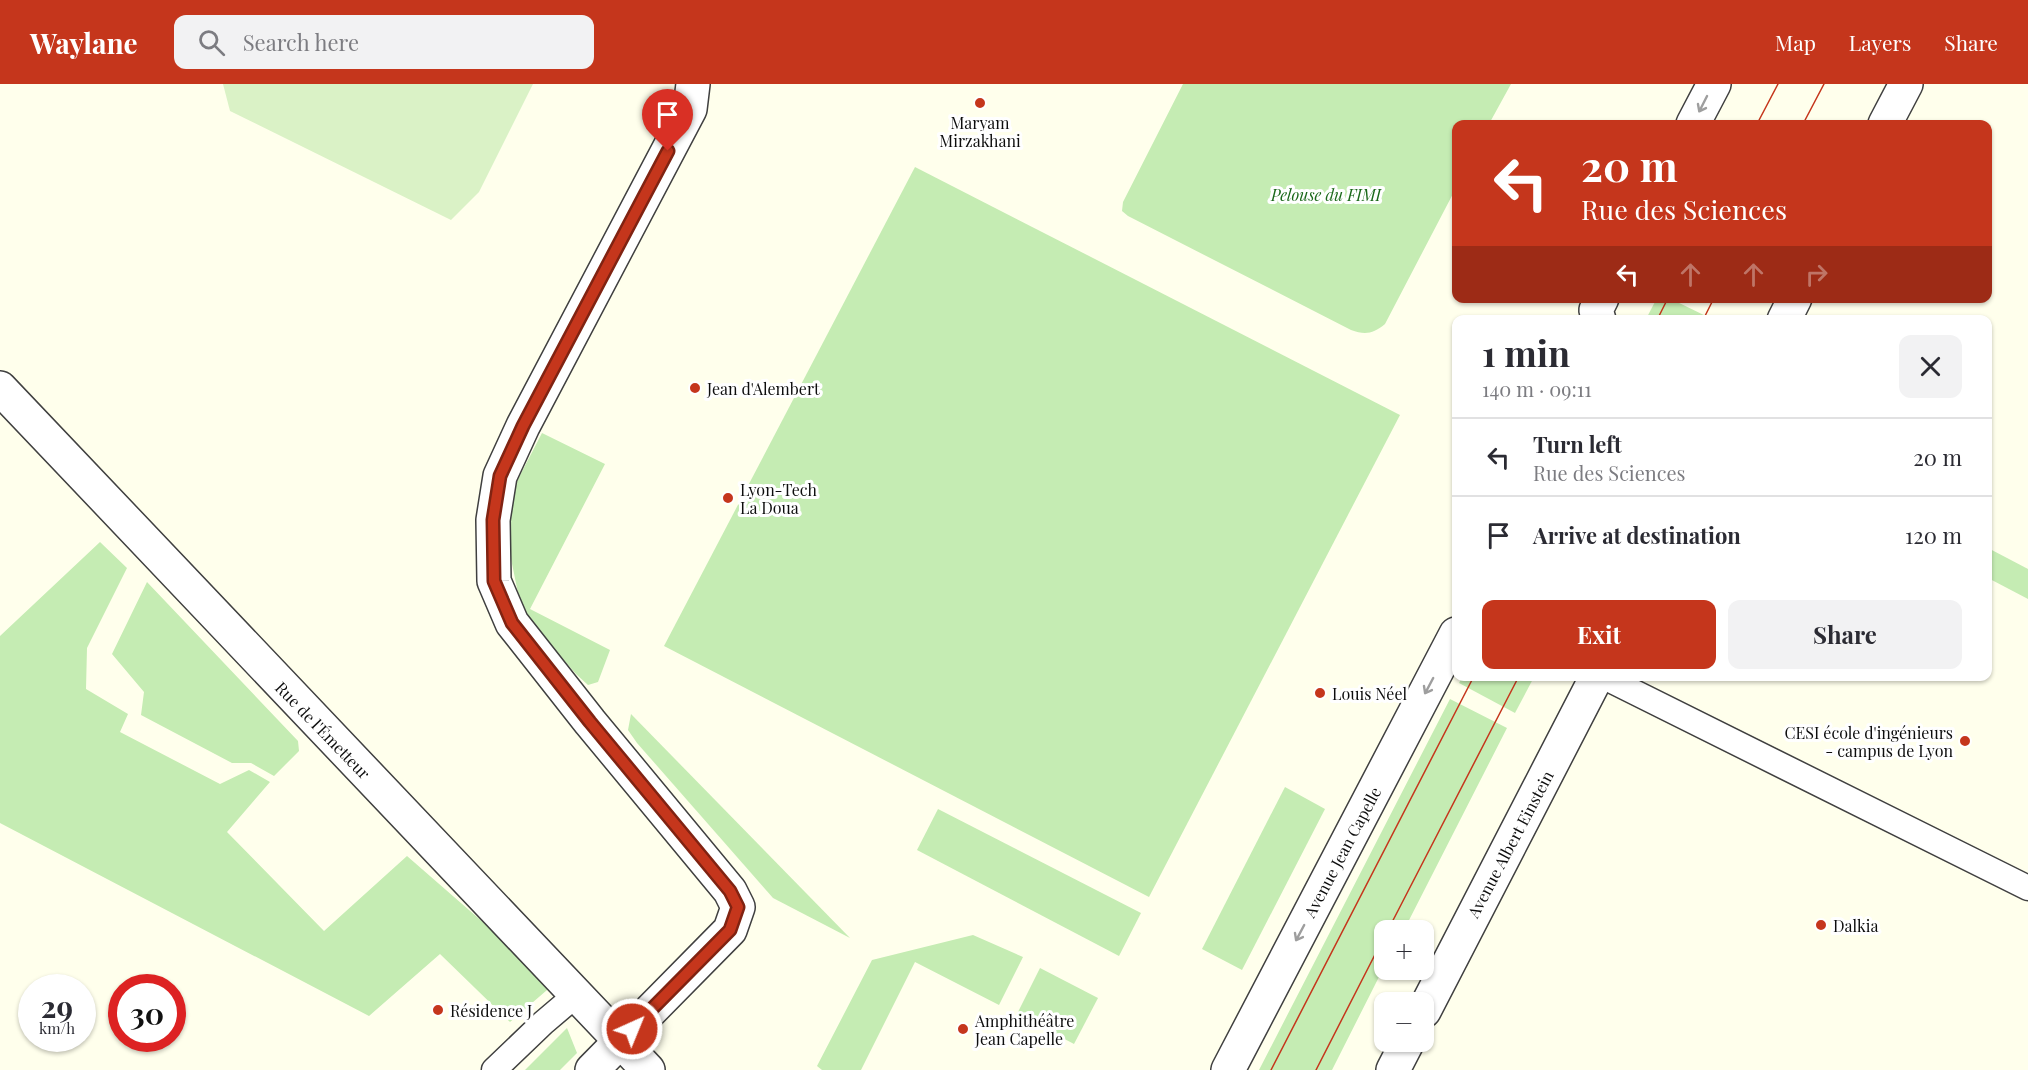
<!DOCTYPE html>
<meta charset="utf-8">
<style>
:root{--surface:#fff;--page:#f2f2f3;--text:#2b2b33;--muted:#7c7c81;--line:#e1e1e2;--accent:#c5361c}
body{margin:0;font-family:"Playfair Display",serif;background:var(--page);color:var(--text);height:100vh;display:flex;flex-direction:column;font-size:22px;white-space:nowrap}
*{box-sizing:border-box;margin:0}
p{font-size:20px;color:var(--muted)}
.icon{flex:none;width:33px;height:33px;fill:none;stroke:currentColor;stroke-width:2;stroke-linecap:round;stroke-linejoin:round}
.map{position:relative;flex:1;overflow:hidden}
.panel{position:absolute;left:1452px;top:231px;width:540px;height:366px;display:flex;flex-direction:column;background:var(--surface);border-radius:12px;box-shadow:0 2px 4px #0004}
.panel>*{flex:none}
.banner{position:absolute;left:1452px;top:36px;width:540px;height:183px;border-radius:12px;box-shadow:0 2px 4px #0004;background:#c5361c;color:#fff;overflow:hidden}
.controls{position:absolute;left:1374px;top:836px;display:grid;gap:12px}
.controls a{display:grid;place-items:center;width:60px;height:60px;border-radius:12px;background:var(--surface);box-shadow:0 2px 4px #0004;font-size:30px}
.speed{position:absolute;left:18px;top:890px;display:flex;gap:12px;font-size:30px;font-weight:700;text-align:center}
.speed>*{display:grid;place-content:center;width:78px;height:78px;border-radius:50%;background:var(--surface);box-shadow:0 2px 4px #0004;line-height:1}
.speed small{font-size:15px;font-weight:400}
.speed .limit{border:9px solid #d22;background:#fff;color:#111}
.pin{position:absolute;display:grid;place-items:center;width:51px;height:51px;color:#fff;margin:-62px -26px;border-radius:50% 50% 50% 0;rotate:-45deg;box-shadow:0 0 6px #0007}
.pin .icon{rotate:45deg}
.me{position:absolute;width:66px;margin:-33px;rotate:44deg;stroke-linejoin:round;filter:drop-shadow(0 0 4px #0008)}
.turn{display:flex;align-items:center;gap:21px;height:126px;padding:0 30px;font-size:27px}
.turn .icon{width:78px;height:78px;stroke-width:2.5}
.turn b{display:block;font-size:42px;line-height:51px}
.lanes{display:flex;align-items:center;height:57px;padding:0 30px;background:#0003;justify-content:center;gap:30px;direction:ltr}
.lanes .off{opacity:.35}
.round{display:grid;place-items:center;flex:none;width:63px;height:63px;border-radius:12px;background:var(--page)}
.head{display:flex;align-items:center;justify-content:space-between;height:102px;padding:0 30px}
h1{font-size:36px;font-weight:700;line-height:45px}
.button{display:flex;gap:12px;margin-top:auto;padding:12px 30px}
.button a{flex:1;height:69px;border-radius:12px;background:var(--accent);color:#fff;font-size:24px;font-weight:700;line-height:69px;text-align:center}
.button a+a{background:var(--page);color:var(--text)}
ul{padding:0;list-style:none}
li{display:flex;align-items:center;gap:18px;height:78px;padding:0 30px;border-top:2px solid var(--line)}
li div{flex:1}
li b{display:block;font-size:22px}
li em{font-style:normal}
header{display:flex;align-items:center;gap:36px;box-sizing:border-box;height:84px;padding:0 30px;background:var(--accent);color:#fff}
header strong{font-size:28px}
nav{display:flex;gap:33px;margin-inline-start:auto;font-size:21px}
.search{width:420px;height:54px;background:var(--page);display:flex;align-items:center;gap:15px;box-sizing:border-box;padding:0 21px;border-radius:12px;color:var(--muted);font-size:22px}
.map>svg:first-child{display:block}
</style>
<header>
<strong>Waylane</strong>
<div class="search"><svg class="icon" aria-label="search" viewBox="0 0 24 24"><circle cx="10" cy="10" r="6"/><path d="M15 15l6 6"/></svg>Search here</div>
<nav><a>Map</a><a>Layers</a><a>Share</a></nav>
</header>
<div class="map">
<svg width="2028" height="986" viewBox="0 0 2028 986">
<rect width="100%" height="100%" fill="#ffffec"/>
<g fill="#c5ecb3">
<path d="M 1183,0 L 1511,0 L 1489,40 L 1456,40 L 1456,104 L 1385,240 C 1373,250 1365,251 1351,246 L 1128,132 L 1122,127 L 1123,118 Z"/>
<path d="M 915,83 L 1400,331 L 1149,813 L 664,562 Z"/>
<path d="M 1657,214 L 1671,215 L 1712,235 L 1646,235 Z"/>
<path d="M 542,349 L 605,380 L 530,525 L 610,566 L 598,598 L 588,601 L 576,590 L 531,539 L 519,514 L 510,470 L 509,420 L 516,399 Z"/>
<path d="M 100,458 L 127,484 L 87,564 L 86,605 L 128,630 L 120,648 L 220,700 L 249,686 L 270,698 L 227,748 L 324,847 L 407,772 L 554,900 L 510,938 L 440,870 L 369,932 L 0,739 L 0,552 Z"/>
<path d="M 1988,464 L 2028,485 L 2028,515 L 1988,494 Z"/>
<path d="M 147,498 L 298,657 L 299,667 L 274,692 L 251,679 L 232,679 L 141,631 L 144,608 L 112,570 Z"/>
<path d="M 1463,592 L 1534,592 L 1534,593 L 1515,629 L 1459,599 Z"/>
<path d="M 1450,615 L 1507,644 L 1404,846 L 1384,846 L 1384,883 L 1332,986 L 1259,986 Z"/>
<path d="M 631,630 L 850,854 L 773,814 L 637,659 L 628,646 Z"/>
<path d="M 1285,703 L 1325,725 L 1242,886 L 1202,865 Z"/>
<path d="M 938,725 L 1141,829 L 1119,872 L 917,766 Z"/>
<path d="M 973,851 L 1023,873 L 999,921 L 915,878 L 861,986 L 822,986 L 817,982 L 872,876 Z"/>
<path d="M 1040,884 L 1098,914 L 1074,960 L 1017,930 Z"/>
<path d="M 567,944 L 577,969 L 560,986 L 525,986 Z"/>
</g>
<path fill="#daf2c6" d="M 223,0 L 533,0 L 479,108 L 451,136 L 230,27 Z"/>
<g fill="none" stroke-linecap="round" stroke-linejoin="round">
<g stroke="#404040" stroke-width="27">
<g id="service">
<path d="M 1602,592 L 2028,804"/>
<path d="M 494,986 L 543,939 L 576,911"/>
</g>
</g>
<g stroke="#404040" stroke-width="36">
<g id="minor">
<path d="M 1693,40 L 1714,0"/>
<path d="M 1599,236 L 1596,226 L 1602,214"/>
<path d="M 0,304 L 648,986"/>
<path d="M 592,986 L 730,846 L 738,823 L 730,807 L 590,638 L 512,539 L 494,497 L 493,436 L 500,392 L 523,342 L 690,25 L 693,0"/>
<path d="M 1228,986 L 1456,550"/>
</g>
</g>
<g stroke="#404040" stroke-width="36">
<g id="tertiary">
<path d="M 1885,40 L 1906,0"/>
<path d="M 1784,236 L 1795,214"/>
<path d="M 1424,927 L 1597,592"/>
<path d="M 1393,986 L 1408,957"/>
</g>
</g>
<use href="#service" stroke="#fff" stroke-width="24"/>
<use href="#minor" stroke="#fff" stroke-width="33"/>
<use href="#tertiary" stroke="#fff" stroke-width="33"/>
<g stroke="#c5361c" stroke-width="1.5">
<path d="M 1757,40 L 1778,0"/>
<path d="M 1803,40 L 1824,0"/>
<path d="M 1657,236 L 1668,214"/>
<path d="M 1703,236 L 1714,214"/>
<path d="M 1388,846 L 1519,592"/>
<path d="M 1271,986 L 1474,592"/>
<path d="M 1316,986 L 1384,853"/>
</g>
</g>
<defs><path id="oneway-shaft" d="M-6 0H5M1.5-3L5.5 0L1.5 3" fill="none" stroke-width="1.6" stroke-linecap="round" stroke-linejoin="round" transform="scale(1.5)"/></defs>
<g stroke="#9e9e9e">
<use href="#oneway-shaft" transform="translate(1703 20) rotate(117)"/>
<use href="#oneway-shaft" transform="translate(1429 602) rotate(118)"/>
<use href="#oneway-shaft" transform="translate(1300 849) rotate(118)"/>
</g>
<g fill="none" stroke-linecap="round" stroke-linejoin="round">
<g stroke="#802312" stroke-width="15">
<path id="route" d="M 632,945 L 730,846 L 738,823 L 730,807 L 590,638 L 512,539 L 494,497 L 493,436 L 500,392 L 523,342 L 668,67"/>
</g>
<use href="#route" stroke="#c5361c" stroke-width="10"/>
</g>
<g fill="#c5361c" stroke="#fff" stroke-width="2">
<circle cx="980" cy="19" r="6"/>
<circle cx="695" cy="304" r="6"/>
<circle cx="728" cy="414" r="6"/>
<circle cx="1320" cy="609" r="6"/>
<circle cx="1965" cy="657" r="6"/>
<circle cx="1821" cy="841" r="6"/>
<circle cx="438" cy="926" r="6"/>
<circle cx="963" cy="945" r="6"/>
</g>
<g text-anchor="middle" dominant-baseline="central" stroke-width="6" stroke-linejoin="round" paint-order="stroke">
<g font-size="16" fill="#0d0d0d" stroke="#fff" text-anchor="start">
<text x="980" y="38" text-anchor="middle">Maryam<tspan x="980" dy="18">Mirzakhani</tspan></text>
<text x="707" y="304">Jean d'Alembert</text>
<text x="740" y="405">Lyon-Tech<tspan x="740" dy="18">La Doua</tspan></text>
<text x="1332" y="609">Louis Néel</text>
<text x="1953" y="648" text-anchor="end">CESI école d'ingénieurs<tspan x="1953" dy="18">- campus de Lyon</tspan></text>
<text x="1833" y="841">Dalkia</text>
<text x="450" y="926">Résidence J</text>
<text x="975" y="936">Amphithéâtre<tspan x="975" dy="18">Jean Capelle</tspan></text>
</g>
<g font-size="16" font-style="italic" fill="#1a6819" stroke="#fff">
<text x="1326" y="110">Pelouse du FIMI</text>
</g>
<g font-size="16" fill="#0d0d0d" stroke="#fff">
<text transform="translate(323 646) rotate(46)">Rue de l'Émetteur</text>
<text transform="translate(1510 760) rotate(-62)">Avenue Albert Einstein</text>
<text transform="translate(1342 768) rotate(-62)">Avenue Jean Capelle</text>
</g>
</g>
</svg>
<div class="controls">
<a>+</a>
<a>−</a>
</div>
<div class="speed"><div>29<small>km/h</small></div><div class="limit">30</div></div>
<div class="pin" style="left:668px;top:67px;background:#d93025"><svg class="icon" aria-label="arrive" viewBox="0 0 24 24"><path d="M6 21V4h12l-3 4 3 4H6"/></svg></div>
<svg class="me" style="left:632px;top:945px" viewBox="-20 -20 40 40"><circle r="17" fill="#c5361c" stroke="#fff" stroke-width="3"/><path d="M0-11L8 9 0 5-8 9z" fill="#fff"/></svg>
<div class="banner">
<div class="turn"><svg class="icon" aria-label="left" viewBox="0 0 24 24"><path d="M17 20v-9H6M10 6l-5 5 5 5"/></svg><div><b>20 m</b>Rue des Sciences</div></div>
<div class="lanes"><svg class="icon" aria-label="left" viewBox="0 0 24 24"><path d="M17 20v-9H6M10 6l-5 5 5 5"/></svg><svg class="icon off" aria-label="ahead" viewBox="0 0 24 24"><path d="M12 20V5M6 11l6-6 6 6"/></svg><svg class="icon off" aria-label="ahead" viewBox="0 0 24 24"><path d="M12 20V5M6 11l6-6 6 6"/></svg><svg class="icon off" aria-label="right" viewBox="0 0 24 24"><path d="M7 20v-9h11M14 6l5 5-5 5"/></svg></div>
</div>
<section class="panel">
<div class="head"><div><h1>1 min</h1><p>140 m · 09:11</p></div><a class="round"><svg class="icon" aria-label="close" viewBox="0 0 24 24"><path d="M6 6l12 12M18 6L6 18"/></svg></a></div>
<ul>
<li><svg class="icon" aria-label="left" viewBox="0 0 24 24"><path d="M17 20v-9H6M10 6l-5 5 5 5"/></svg><div><b>Turn left</b><p>Rue des Sciences</p></div><em>20 m</em></li>
<li><svg class="icon" aria-label="arrive" viewBox="0 0 24 24"><path d="M6 21V4h12l-3 4 3 4H6"/></svg><div><b>Arrive at destination</b></div><em>120 m</em></li>
</ul>
<div class="button"><a>Exit</a><a>Share</a></div>
</section>
</div>
